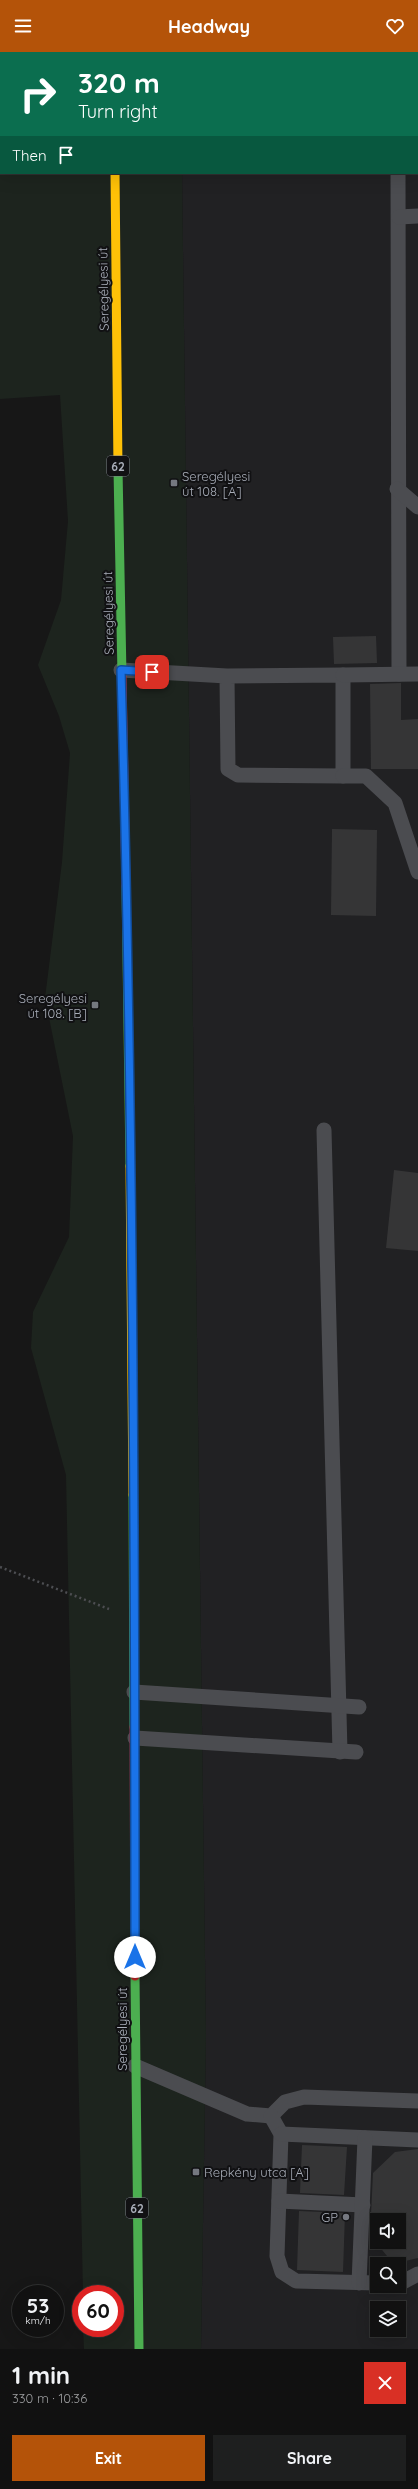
<!DOCTYPE html>
<meta charset="utf-8">
<style>
:root{--surface:#111;--page:#1e1f1f;--text:#f1f3f6;--muted:#9c9d9f;--line:#303131;--accent:#b45309}
body{margin:0;font-family:Quicksand,sans-serif;background:var(--page);color:var(--text);height:100vh;display:flex;flex-direction:column;font-size:15px;white-space:nowrap}
*{box-sizing:border-box;margin:0}
p{font-size:13px;color:var(--muted)}
.icon{flex:none;width:22px;height:22px;fill:none;stroke:currentColor;stroke-width:2;stroke-linecap:round;stroke-linejoin:round}
.map{position:relative;height:2297px;overflow:hidden}
.panel{display:flex;flex-direction:column;background:var(--surface);flex:1}
.panel>*{flex:none}
.top-card{position:absolute;left:0px;top:0px;width:418px;height:122px;box-shadow:0 4px 16px #0002,0 0 0 1px var(--line);background:#0b6e4f;color:#fff;overflow:hidden}
.controls{position:absolute;left:370px;top:2161px;display:grid;gap:8px}
.controls a{display:grid;place-items:center;width:36px;height:36px;border-radius:0px;background:var(--surface);box-shadow:0 4px 16px #0002,0 0 0 1px var(--line);font-size:20px}
.speed{position:absolute;left:12px;top:2233px;display:flex;gap:8px;font-size:20px;font-weight:700;text-align:center}
.speed>*{display:grid;place-content:center;width:52px;height:52px;border-radius:50%;background:var(--surface);box-shadow:0 4px 16px #0002,0 0 0 1px var(--line);line-height:1}
.speed small{font-size:10px;font-weight:400}
.speed .limit{border:6px solid #d22;background:#fff;color:#111}
.pin{position:absolute;display:grid;place-items:center;width:34px;height:34px;color:#fff;margin:-17px;border-radius:8px;box-shadow:0 2px 6px #0006}
.me{position:absolute;width:44px;margin:-22px;rotate:0deg;stroke-linejoin:round;filter:drop-shadow(0 0 3px #0008)}
.turn{display:flex;align-items:center;gap:14px;height:84px;padding:0 12px;font-size:18px}
.turn .icon{width:52px;height:52px;stroke-width:2.5}
.turn b{display:block;font-size:28px;line-height:34px}
.then{display:flex;align-items:center;height:38px;padding:0 12px;background:#0003;gap:8px;font-size:15px}
.round{display:grid;place-items:center;flex:none;width:42px;height:42px;border-radius:0px;background:var(--page)}
.overview{display:flex;align-items:center;justify-content:space-between;height:68px;padding:0 12px}
h1{font-size:24px;font-weight:700;line-height:30px}
.cta{display:flex;gap:8px;margin-top:auto;padding:8px 12px}
.cta a{flex:1;height:46px;border-radius:0px;background:var(--accent);color:#fff;font-size:16px;font-weight:700;line-height:46px;text-align:center}
.cta a+a{background:var(--page);color:var(--text)}
header{display:flex;justify-content:space-between;align-items:center;height:52px;padding:0 12px;background:var(--accent);color:#fff;font-size:18px;font-weight:700}
.map>svg:first-child{display:block}
</style>
<header><svg class="icon" aria-label="menu" viewBox="0 0 24 24"><path d="M4 6h16M4 12h16M4 18h16"/></svg>Headway<svg class="icon" aria-label="heart" viewBox="0 0 24 24"><path d="M12 20l-8-8c-3-5 5-10 8-4 3-6 11-1 8 4z"/></svg></header>
<div class="map">
<svg width="418" height="2297" viewBox="0 0 418 2297">
<rect width="100%" height="100%" fill="#171717"/>
<path fill="#212123" fill-rule="evenodd" d="M 180,0 L 418,0 L 418,2297 L 201,2297 L 206,1984 L 182,121 L 417,121 L 417,1 ZM 377,2168 L 399,2168 L 399,2190 L 377,2190 ZM 377,2212 L 399,2212 L 399,2234 L 377,2234 ZM 377,2256 L 399,2256 L 399,2278 L 377,2278 Z"/>
<path fill="#1d241e" d="M 0,0 L 180,0 L 1,1 L 1,121 L 182,121 L 206,1984 L 201,2297 L 84,2297 L 83,2276 L 115,2276 L 115,2242 L 83,2242 L 66,1423 L 31,1296 L 33,1260 L 69,1185 L 73,1084 L 45,946 L 62,810 L 70,701 L 59,664 L 38,613 L 61,548 L 68,469 L 60,343 L 0,347 Z"/>
<g fill="#353536" fill-rule="evenodd">
<path d="M 376,584 L 377,611 L 334,612 L 333,585 Z"/>
<path d="M 401,631 L 401,668 L 418,667 L 418,717 L 371,717 L 370,632 Z"/>
<path d="M 332,777 L 377,778 L 376,864 L 331,863 Z"/>
<path d="M 394,1118 L 418,1121 L 418,1199 L 386,1196 Z"/>
<path d="M 302,2093 L 347,2095 L 344,2143 L 300,2141 Z"/>
<path d="M 418,2097 L 418,2206 L 401,2210 L 387,2204 L 370,2183 L 373,2121 L 395,2100 ZM 377,2168 L 399,2168 L 399,2190 L 377,2190 Z"/>
<path d="M 299,2159 L 345,2161 L 343,2220 L 297,2218 Z"/>
</g>
<g fill="none" stroke-linecap="round" stroke-linejoin="round">
<path stroke="#4d4e52" stroke-width="2.5" stroke-dasharray="2 3" stroke-linecap="butt" d="M 0,1515 L 109,1557"/>
<g stroke="#4b4c50" stroke-width="15">
<path d="M 395,0 L 395,1"/>
<path d="M 398,121 L 399,622"/>
<path d="M 399,165 L 418,164"/>
<path d="M 397,437 L 418,455"/>
<path d="M 121,618 L 227,624 L 343,623 L 343,724 L 238,723 L 228,717 L 227,624"/>
<path d="M 343,623 L 418,622"/>
<path d="M 343,724 L 366,724 L 395,751 L 418,820"/>
<path d="M 324,1078 L 340,1700"/>
<path d="M 134,1640 L 359,1655"/>
<path d="M 135,1686 L 356,1700"/>
<path d="M 135,2014 L 247,2062 L 271,2064 L 285,2050 L 304,2045 L 418,2049"/>
<path d="M 271,2064 L 281,2082 L 277,2204 L 282,2220 L 296,2229 L 377,2231"/>
<path d="M 281,2082 L 418,2088"/>
<path d="M 279,2149 L 363,2153"/>
<path d="M 359,2231 L 365,2086"/>
<path d="M 399,2232 L 418,2222"/>
</g>
<g stroke="#4caf50" stroke-width="9">
<path d="M 116,0 L 116,1"/>
<path d="M 118,417 L 122,623"/>
<path d="M 126,834 L 130,1114"/>
<path d="M 133,1443 L 134,1675"/>
<path d="M 135,1924 L 139,2297"/>
</g>
<g stroke="#ffc107" stroke-width="9">
<path d="M 115,121 L 118,417"/>
<path d="M 130,1114 L 133,1443"/>
</g>
<g stroke="#c62828" stroke-width="9">
<path d="M 122,623 L 126,834"/>
<path d="M 134,1675 L 135,1924"/>
</g>
</g>
<g fill="none" stroke-linecap="round" stroke-linejoin="round">
<g stroke="#114b97" stroke-width="10">
<path id="route" d="M 135,1905 C 135,1476 133,1047 121,618 L 152,620"/>
</g>
<use href="#route" stroke="#1a73e8" stroke-width="7"/>
</g>
<g fill="#757880" stroke="#111113" stroke-width="1.5">
<rect x="170" y="427" width="8" height="8" rx="2"/>
<rect x="91" y="949" width="8" height="8" rx="2"/>
<rect x="192" y="2116" width="8" height="8" rx="2"/>
<circle cx="346" cy="2165" r="4"/>
</g>
<g text-anchor="middle" dominant-baseline="central" stroke-width="4" stroke-linejoin="round" paint-order="stroke">
<g fill="#111113" stroke="#7b7e86" stroke-width="1">
<rect x="107" y="404" width="22" height="20" rx="3"/>
<rect x="126" y="2146" width="22" height="20" rx="3"/>
</g>
<g font-size="12" font-weight="bold" fill="#a8adb8">
<text x="118" y="414">62</text>
<text x="137" y="2156">62</text>
</g>
<g font-size="13" fill="#a8adb8" stroke="#111113">
<text transform="translate(103 237) rotate(-91)">Seregélyesi út</text>
<text transform="translate(108 561) rotate(-91)">Seregélyesi út</text>
<text transform="translate(122 1977) rotate(-90)">Seregélyesi út</text>
</g>
<g font-size="13" fill="#a8adb8" stroke="#111113" text-anchor="start">
<text x="182" y="424">Seregélyesi<tspan x="182" dy="15">út 108. [A]</tspan></text>
<text x="87" y="946" text-anchor="end">Seregélyesi<tspan x="87" dy="15">út 108. [B]</tspan></text>
<text x="204" y="2120">Repkény utca [A]</text>
<text x="338" y="2165" text-anchor="end">GP</text>
</g>
</g>
</svg>
<div class="controls">
<a><svg class="icon" aria-label="sound" viewBox="0 0 24 24"><path d="M4 9h4l5-4v14l-5-4H4zM17 9q2 3 0 6"/></svg></a>
<a><svg class="icon" aria-label="search" viewBox="0 0 24 24"><circle cx="10" cy="10" r="6"/><path d="M15 15l6 6"/></svg></a>
<a><svg class="icon" aria-label="layers" viewBox="0 0 24 24"><path d="M12 4l9 5-9 5-9-5zM3 14l9 5 9-5"/></svg></a>
</div>
<div class="speed"><div>53<small>km/h</small></div><div class="limit">60</div></div>
<div class="pin" style="left:152px;top:620px;background:#d93025"><svg class="icon" aria-label="arrive" viewBox="0 0 24 24"><path d="M6 21V4h12l-3 4 3 4H6"/></svg></div>
<svg class="me" style="left:135px;top:1905px" viewBox="-20 -20 40 40"><circle r="19" fill="#fff"/><path d="M0-13L10 11 0 6-10 11z" fill="#1a73e8"/></svg>
<div class="top-card">
<div class="turn"><svg class="icon" aria-label="right" viewBox="0 0 24 24"><path d="M7 20v-9h11M14 6l5 5-5 5"/></svg><div><b>320 m</b>Turn right</div></div>
<div class="then">Then<svg class="icon" aria-label="arrive" viewBox="0 0 24 24"><path d="M6 21V4h12l-3 4 3 4H6"/></svg></div>
</div>
</div>
<section class="panel">
<div class="overview"><div><h1>1 min</h1><p>330 m · 10:36</p></div><a class="round" style="background:#d93025;color:#fff"><svg class="icon" aria-label="close" viewBox="0 0 24 24"><path d="M6 6l12 12M18 6L6 18"/></svg></a></div>
<div class="cta"><a>Exit</a><a>Share</a></div>
</section>
